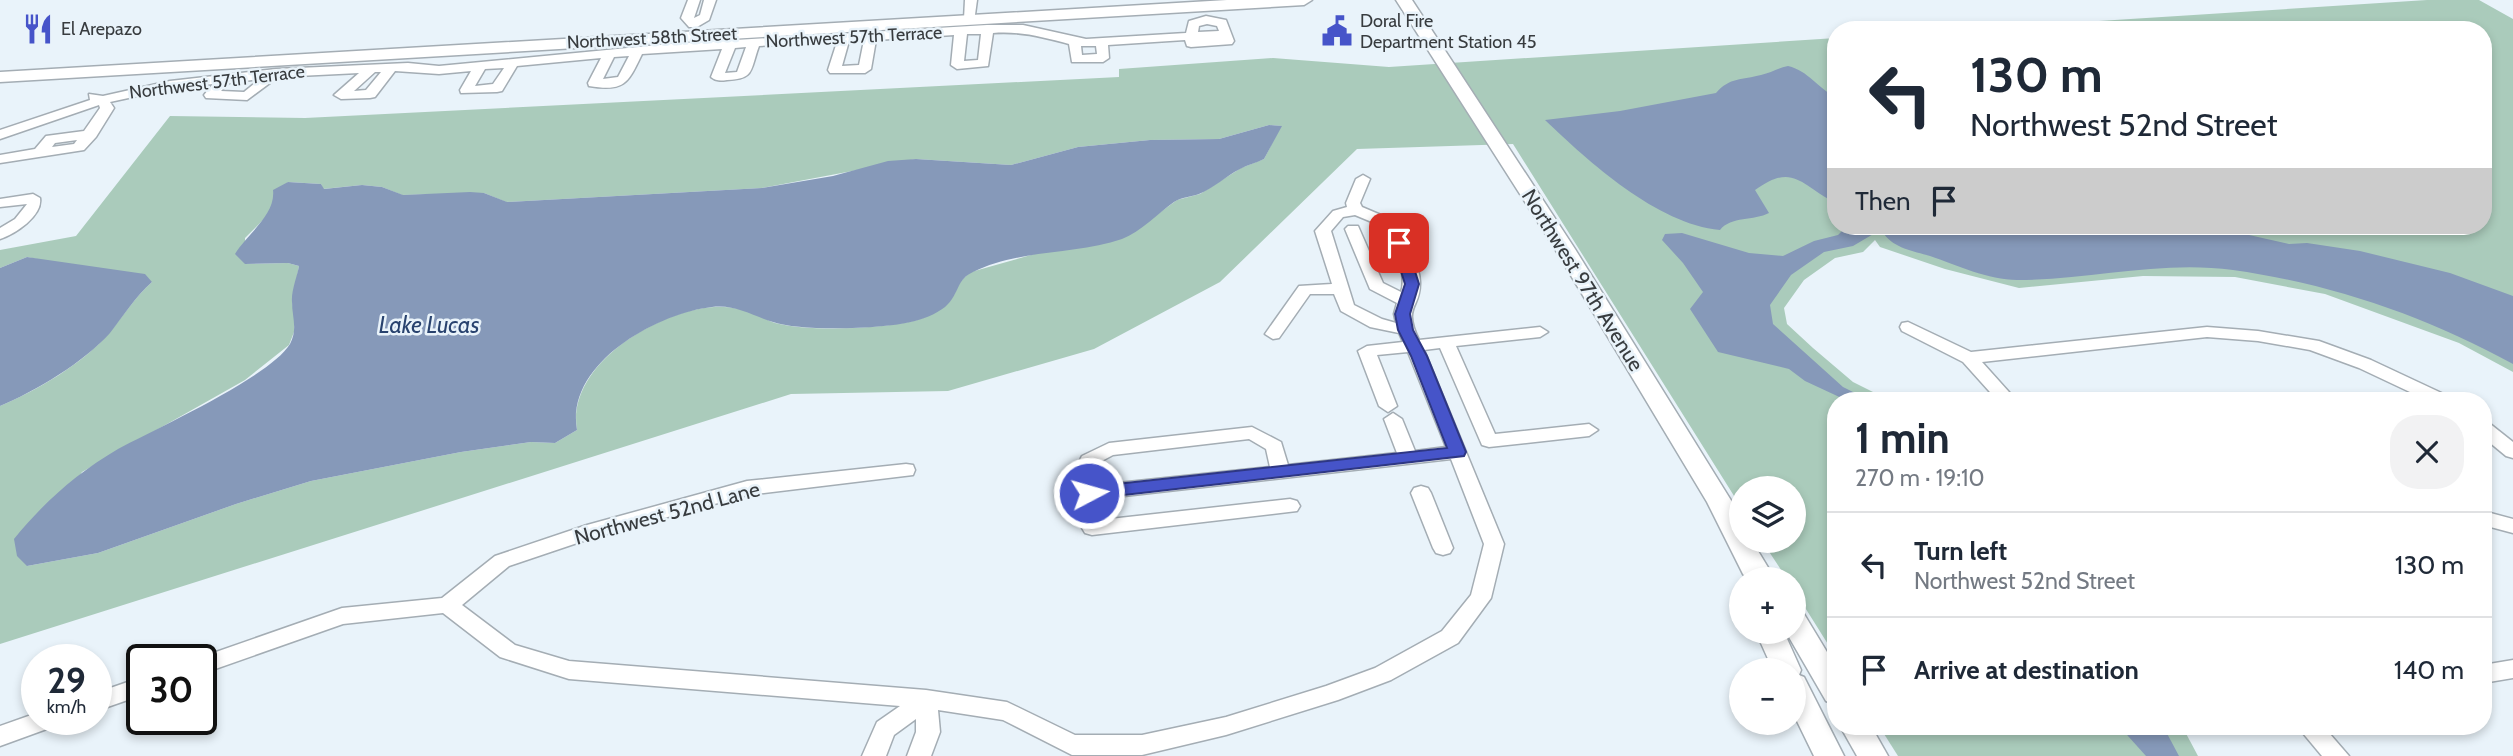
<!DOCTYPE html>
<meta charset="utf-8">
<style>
:root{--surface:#fff;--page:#f2f2f3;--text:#1f2937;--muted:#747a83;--line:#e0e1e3}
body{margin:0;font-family:Cabin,sans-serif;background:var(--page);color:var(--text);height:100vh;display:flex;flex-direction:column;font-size:26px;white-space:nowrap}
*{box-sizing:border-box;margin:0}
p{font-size:23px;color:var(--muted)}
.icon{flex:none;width:38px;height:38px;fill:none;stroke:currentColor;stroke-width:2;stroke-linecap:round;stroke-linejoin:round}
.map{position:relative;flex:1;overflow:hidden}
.side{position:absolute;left:1827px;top:392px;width:665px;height:343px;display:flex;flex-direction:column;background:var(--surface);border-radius:28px;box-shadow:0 4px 10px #0003}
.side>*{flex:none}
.banner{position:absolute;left:1827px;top:21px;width:665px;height:214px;border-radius:28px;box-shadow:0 4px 10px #0003;background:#fff;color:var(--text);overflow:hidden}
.fabs{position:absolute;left:1729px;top:476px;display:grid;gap:14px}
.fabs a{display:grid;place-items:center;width:77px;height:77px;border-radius:50%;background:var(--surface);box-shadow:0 4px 10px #0003;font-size:35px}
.speed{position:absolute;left:21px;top:644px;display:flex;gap:14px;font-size:35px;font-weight:700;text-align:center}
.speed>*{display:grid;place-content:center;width:91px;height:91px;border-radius:50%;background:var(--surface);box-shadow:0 4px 10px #0003;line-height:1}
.speed small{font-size:18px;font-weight:400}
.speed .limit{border:4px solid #111;border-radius:10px;background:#fff;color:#111}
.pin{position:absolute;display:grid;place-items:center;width:60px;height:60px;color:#fff;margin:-30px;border-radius:14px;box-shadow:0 4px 10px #0006}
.me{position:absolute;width:77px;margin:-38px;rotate:84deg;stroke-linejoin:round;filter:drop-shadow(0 0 5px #0008)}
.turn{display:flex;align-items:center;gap:24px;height:147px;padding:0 28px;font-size:32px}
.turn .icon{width:91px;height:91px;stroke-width:2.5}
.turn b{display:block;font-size:49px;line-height:60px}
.then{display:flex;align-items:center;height:66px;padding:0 28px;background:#0003;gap:14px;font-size:26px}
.round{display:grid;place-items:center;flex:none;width:74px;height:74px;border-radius:28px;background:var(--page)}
.headline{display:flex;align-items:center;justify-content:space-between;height:119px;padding:0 28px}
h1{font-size:42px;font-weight:800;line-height:52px}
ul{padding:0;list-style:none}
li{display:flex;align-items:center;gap:21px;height:105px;padding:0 28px;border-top:2px solid var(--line)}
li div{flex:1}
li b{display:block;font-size:26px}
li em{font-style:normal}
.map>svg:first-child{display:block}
</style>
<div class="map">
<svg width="2513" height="756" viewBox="0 0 2513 756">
<rect width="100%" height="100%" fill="#e9f3fa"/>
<g fill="#aacbbb" fill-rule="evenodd">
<path d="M 2427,0 L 2479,0 L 2513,19 L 2513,372 L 2459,343 L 2325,294 L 2235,277 L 2143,276 L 2019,288 L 1945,269 L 1880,247 L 1875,240 L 1863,252 L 1835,258 L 1804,280 L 1784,308 L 1787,324 L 1813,348 L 1853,382 L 1891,401 L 1836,401 L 1836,657 L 1794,590 L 1794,579 L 1787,579 L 1762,541 L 1794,541 L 1794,488 L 1741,488 L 1741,507 L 1513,144 L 1357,149 L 1220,282 L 1094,349 L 948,391 L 791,394 L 0,644 L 0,406 C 36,391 84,363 109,333 C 124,315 135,297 152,282 L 27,257 L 0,268 L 0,250 L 76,236 L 170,116 L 305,118 L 1119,77 L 1119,69 L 1273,58 L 1389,67 L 1836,38 L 1836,226 L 2483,226 L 2483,30 L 1960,30 ZM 1269,125 L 1281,126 L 1264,159 L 1241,168 L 1200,194 L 1177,200 L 1147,222 L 971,272 C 955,284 960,287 950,301 C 944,309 923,319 913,321 C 878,329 810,332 775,323 C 768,321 762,316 756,314 C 743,309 727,306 714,307 C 658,310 566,365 577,430 L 555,443 L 531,442 L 461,452 L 311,481 L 236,504 L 98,553 L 27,566 L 82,472 L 245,380 L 289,345 L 294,332 L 295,317 L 292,302 L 299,266 L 288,263 L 245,264 L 245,238 L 265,218 L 288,182 L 321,184 L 323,189 L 362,185 L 382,187 L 402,195 L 484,193 L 506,202 L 762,188 L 916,159 L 1011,165 L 1078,147 L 1150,140 L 1219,139 Z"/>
<path d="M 1879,726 L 2182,726 L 2198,756 L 1898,756 Z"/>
</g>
<g fill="#8699b9">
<path d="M 1788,66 C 1809,71 1817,88 1836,97 L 1836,140 L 1831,141 L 1836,147 L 1836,203 C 1800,185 1794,162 1755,190 L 1769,213 C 1754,221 1731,216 1720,230 C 1657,224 1589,162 1545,120 L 1620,111 L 1716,93 C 1730,77 1742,80 1761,75 C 1771,73 1778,68 1788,66 Z"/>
<path d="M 1269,125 L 1282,126 L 1264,159 C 1256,163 1247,165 1240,169 C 1226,176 1214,188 1199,194 C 1191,197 1182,197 1174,202 C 1158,213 1141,232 1122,239 C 1074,255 1020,249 973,272 C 957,279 959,293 948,304 C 941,312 926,318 915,321 C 887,329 801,332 773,322 C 753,316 735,304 712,307 C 657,313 565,364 577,430 L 555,443 L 531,442 L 461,452 L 311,481 L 236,504 L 98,553 L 27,566 L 17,556 L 14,539 C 44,502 77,473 118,449 C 157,428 270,377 290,344 C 298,329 292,317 292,302 C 291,291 297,277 299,266 L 288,263 L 245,264 L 235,254 C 247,234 276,215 273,190 L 288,182 L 321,184 L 324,189 L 362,185 L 382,187 L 403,195 L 470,192 L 484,193 L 507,202 L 762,188 L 833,176 L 888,161 L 916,159 L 1011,165 L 1078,147 L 1150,140 L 1219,139 Z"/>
<path d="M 1847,226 L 2209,226 L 2289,244 L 2307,243 L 2360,251 L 2450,273 L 2513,296 L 2513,364 C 2425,316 2332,284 2233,270 C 2161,260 2089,280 2017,280 C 1989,280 1956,265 1930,256 C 1913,251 1894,248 1884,234 L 1875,233 L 1853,246 L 1824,252 L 1791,275 L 1770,305 L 1773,324 L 1843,387 L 1871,401 L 1848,401 L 1805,381 L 1789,369 L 1718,352 L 1690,309 L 1703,292 L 1683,263 L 1662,240 L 1665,234 L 1682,233 L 1749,253 L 1783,256 L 1814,241 L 1838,235 Z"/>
<path d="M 27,257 L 145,274 L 152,282 C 135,297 124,315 110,333 C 84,362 36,391 0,406 L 0,268 Z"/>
<path d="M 2119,726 L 2163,726 L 2179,756 L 2146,756 Z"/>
</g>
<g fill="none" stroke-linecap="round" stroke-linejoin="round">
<g stroke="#a4adb4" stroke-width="3">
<g id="minor">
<path d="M 688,0 L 700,0 L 694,18 L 700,15 L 704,0 L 716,0 L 709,20 L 697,27 L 689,27 L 681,18 Z"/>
<path d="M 965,0 L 977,0 L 974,22 L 964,19 Z"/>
<path d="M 1206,16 L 1226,20 L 1234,41 L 1232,44 L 1191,47 L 1187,46 L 1185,40 L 1108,45 L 1109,58 L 1103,62 L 1072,62 L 1069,44 C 1042,37 1021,31 993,33 L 988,66 L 957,69 L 951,65 L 954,35 L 876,40 L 871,69 L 865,73 L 830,73 L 828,70 L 837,42 L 759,46 C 750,70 755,79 727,80 C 720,81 716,81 711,77 L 722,49 L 642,54 C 628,83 625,92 589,86 L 588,83 L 601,58 L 517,66 L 502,91 L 497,92 L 461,93 L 460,90 L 471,71 L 439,74 L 395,71 L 375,97 L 370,98 L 341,99 L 334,95 L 359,73 L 278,77 L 247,100 L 206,98 L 204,95 L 213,84 L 170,89 L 110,102 L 114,108 L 96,137 L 84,150 L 0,163 L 0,155 L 35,149 L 46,136 L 84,131 L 100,108 L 99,105 L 0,139 L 0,130 L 90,100 L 89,94 L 103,96 L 170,81 L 276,69 L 408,63 L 439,66 L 669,44 L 987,25 L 1023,25 L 1086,39 L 1186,33 L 1189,21 ZM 1207,24 L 1217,26 L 1219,31 L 1198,32 L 1199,26 ZM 967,34 L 981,34 L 978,60 L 964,61 ZM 864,40 L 859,65 L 842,66 L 849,41 ZM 1081,46 L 1096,46 L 1097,54 L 1082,55 ZM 746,47 L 737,72 L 725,73 L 735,48 ZM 629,56 L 618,77 L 603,79 L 614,57 ZM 504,68 L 493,84 L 475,86 L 485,69 ZM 375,72 L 381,72 L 366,90 L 354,91 ZM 260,79 L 244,92 L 221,91 L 229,83 ZM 77,140 L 74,144 L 52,147 L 55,143 Z"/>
<path d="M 1363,175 L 1370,179 L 1360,203 L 1362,207 L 1395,221 C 1406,237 1419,262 1420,282 C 1421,309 1402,305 1419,340 L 1540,327 L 1548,332 L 1540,337 L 1456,346 L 1495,434 L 1589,424 L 1598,430 L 1589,436 L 1489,447 L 1482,445 L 1440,348 L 1424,350 L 1504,544 L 1491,598 L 1458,643 L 1391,680 L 1338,700 L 1226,735 L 1142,755 L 1072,755 L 1003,720 L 938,710 L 940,732 L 931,756 L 907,756 L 916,732 L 916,719 L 894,735 L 886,756 L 862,756 L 877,722 L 900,706 L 569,679 L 500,657 L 443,613 L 343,624 L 201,674 L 201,660 L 193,660 L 342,608 L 442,598 L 495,556 L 587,525 L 747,481 L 906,464 L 913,465 L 915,470 L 913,475 L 747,495 L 592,538 L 509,566 L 462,605 L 515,645 L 569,661 L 926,690 L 1007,702 L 1075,735 L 1142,735 L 1226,717 L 1326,686 L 1375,668 L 1442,631 L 1471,595 L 1484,544 L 1451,459 L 1089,500 L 1082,498 L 1079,493 L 1080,460 L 1082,456 L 1109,443 L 1252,427 L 1281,442 L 1288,465 L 1397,453 L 1384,419 L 1393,413 L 1402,419 L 1415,451 L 1446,447 L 1408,352 L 1377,355 L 1397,406 L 1388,412 L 1379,406 L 1358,351 L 1367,346 L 1403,342 L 1399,333 L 1370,327 L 1341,311 L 1334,294 L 1310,294 L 1279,338 L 1273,339 L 1265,334 L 1299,286 L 1332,284 L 1315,231 L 1333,211 L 1347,207 L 1346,203 L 1356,179 ZM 1355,215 L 1384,227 C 1392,246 1408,271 1401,292 L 1383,283 L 1358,226 L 1348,226 L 1345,229 L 1370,289 L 1397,303 L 1394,314 L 1396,323 L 1382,319 L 1354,305 L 1331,231 L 1343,217 ZM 1249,439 L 1266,449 L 1270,467 L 1099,485 L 1098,463 L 1113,455 Z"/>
<path d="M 33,194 L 40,198 C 43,216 15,234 0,239 L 0,228 L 15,219 L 27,204 L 0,207 L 0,199 Z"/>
<path d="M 1908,322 L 1971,352 L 2207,327 L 2258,331 L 2319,341 L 2371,360 L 2450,397 L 2453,401 L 2429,401 L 2359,368 L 2310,350 L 2258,341 L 2207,337 L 1982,362 L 2017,401 L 1998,401 L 1963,362 L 1902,331 L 1900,327 L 1902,323 Z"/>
<path d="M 2483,421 L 2489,423 L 2513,442 L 2513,458 L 2506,456 L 2483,437 Z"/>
<path d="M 1421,486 L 1428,488 L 1431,493 L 1453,548 L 1450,553 L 1443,555 L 1436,553 L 1433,548 L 1411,493 L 1414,488 Z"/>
<path d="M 1290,499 L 1297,501 L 1300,506 L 1297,511 L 1092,535 L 1085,533 L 1082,528 L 1085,523 L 1092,521 Z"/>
<path d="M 2483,511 L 2513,519 L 2513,533 L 2483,525 Z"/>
<path d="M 2513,660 L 2513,678 L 2483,683 L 2483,665 Z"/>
<path d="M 142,677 L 142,695 L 96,711 L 96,693 Z"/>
<path d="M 37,713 L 37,719 L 58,719 L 55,726 L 0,746 L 0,726 Z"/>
<path d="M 2297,726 L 2323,726 L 2349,756 L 2322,756 Z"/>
</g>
</g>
<g stroke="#a4adb4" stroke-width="3">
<g id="tertiary">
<path d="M 1227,0 L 1312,0 L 1304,5 L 0,82 L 0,72 Z"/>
<path d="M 1396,0 L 1412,0 L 1575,249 L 1732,502 L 1741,521 L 1741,541 L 1752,541 L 1775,579 L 1747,579 L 1743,574 L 1707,502 L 1555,249 Z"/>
<path d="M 1794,610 L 1804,614 L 1836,667 L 1836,705 L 1826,701 L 1786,632 L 1794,632 Z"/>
<path d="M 1756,632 L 1784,632 L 1801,670 L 1799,675 L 1804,677 L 1844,756 L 1814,756 L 1794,715 L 1794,670 L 1773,670 Z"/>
<path d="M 1840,726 L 1871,726 L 1888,756 L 1857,756 Z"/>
</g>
</g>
<use href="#minor" fill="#fff" fill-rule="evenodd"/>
<use href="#tertiary" fill="#fff" fill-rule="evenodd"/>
</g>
<path fill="#4654c9" stroke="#2e3783" stroke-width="2" d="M 1399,238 L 1406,243 L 1419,284 L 1410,314 L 1413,330 L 1427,356 L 1466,452 L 1464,456 L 1089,499 L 1083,497 L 1081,493 L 1083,488 L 1089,487 L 1447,448 L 1411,356 L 1398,330 L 1395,314 L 1405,284 L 1392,243 Z"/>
<defs>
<g id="restaurant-bare" transform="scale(2.415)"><path d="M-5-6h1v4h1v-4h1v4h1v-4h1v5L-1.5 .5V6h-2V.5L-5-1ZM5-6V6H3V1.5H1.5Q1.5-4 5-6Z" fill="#4654c9" stroke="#e9f3fa" stroke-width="2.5" paint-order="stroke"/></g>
<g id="civic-bare" transform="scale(2.415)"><path d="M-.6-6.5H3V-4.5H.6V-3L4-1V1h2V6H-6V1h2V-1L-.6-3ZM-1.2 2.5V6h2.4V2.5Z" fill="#4654c9" stroke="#e9f3fa" stroke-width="2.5" paint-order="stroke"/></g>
</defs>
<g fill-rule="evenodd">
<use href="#restaurant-bare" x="38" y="29"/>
<use href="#civic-bare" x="1337" y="31"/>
</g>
<g text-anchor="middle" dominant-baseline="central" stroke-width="5" stroke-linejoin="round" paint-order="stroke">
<g font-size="18" fill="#383c3f" stroke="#e9f3fa" text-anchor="start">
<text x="1360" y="21">Doral Fire<tspan x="1360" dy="21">Department Station 45</tspan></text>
<text x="61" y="29">El Arepazo</text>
</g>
<g font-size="18" fill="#383c3f" stroke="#e9f3fa">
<text transform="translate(854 37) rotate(-3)">Northwest 57th Terrace</text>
<text transform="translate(652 38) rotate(-3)">Northwest 58th Street</text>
<text transform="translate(217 82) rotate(-7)">Northwest 57th Terrace</text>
</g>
<g font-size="21" fill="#383c3f" stroke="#e9f3fa">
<text transform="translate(1583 280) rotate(58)">Northwest 97th Avenue</text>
<text transform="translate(667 513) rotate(-15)">Northwest 52nd Lane</text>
</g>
<g font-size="23" font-style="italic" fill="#28426e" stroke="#e9f3fa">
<text x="429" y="325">Lake Lucas</text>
</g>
</g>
</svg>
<div class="fabs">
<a><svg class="icon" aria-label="layers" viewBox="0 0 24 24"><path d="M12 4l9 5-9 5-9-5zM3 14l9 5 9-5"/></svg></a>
<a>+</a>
<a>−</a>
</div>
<div class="speed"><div>29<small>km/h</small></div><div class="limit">30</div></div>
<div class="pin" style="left:1399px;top:243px;background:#d93025"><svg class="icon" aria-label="arrive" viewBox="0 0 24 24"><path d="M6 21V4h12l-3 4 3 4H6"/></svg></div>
<svg class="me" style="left:1089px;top:493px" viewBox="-20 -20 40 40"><circle r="17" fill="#4654c9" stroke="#fff" stroke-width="3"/><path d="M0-11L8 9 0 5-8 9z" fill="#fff"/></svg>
<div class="banner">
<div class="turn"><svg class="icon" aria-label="left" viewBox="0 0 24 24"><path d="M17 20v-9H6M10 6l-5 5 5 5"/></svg><div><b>130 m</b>Northwest 52nd Street</div></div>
<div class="then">Then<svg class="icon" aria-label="arrive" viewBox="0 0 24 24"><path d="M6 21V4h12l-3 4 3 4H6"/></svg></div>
</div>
<section class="side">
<div class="headline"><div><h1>1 min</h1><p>270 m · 19:10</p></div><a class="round"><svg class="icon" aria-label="close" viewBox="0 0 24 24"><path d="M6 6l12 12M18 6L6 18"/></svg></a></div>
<ul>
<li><svg class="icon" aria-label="left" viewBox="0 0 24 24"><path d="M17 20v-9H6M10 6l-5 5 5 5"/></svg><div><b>Turn left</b><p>Northwest 52nd Street</p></div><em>130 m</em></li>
<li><svg class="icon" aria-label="arrive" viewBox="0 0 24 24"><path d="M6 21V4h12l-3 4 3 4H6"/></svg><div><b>Arrive at destination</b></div><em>140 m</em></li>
</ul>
</section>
</div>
